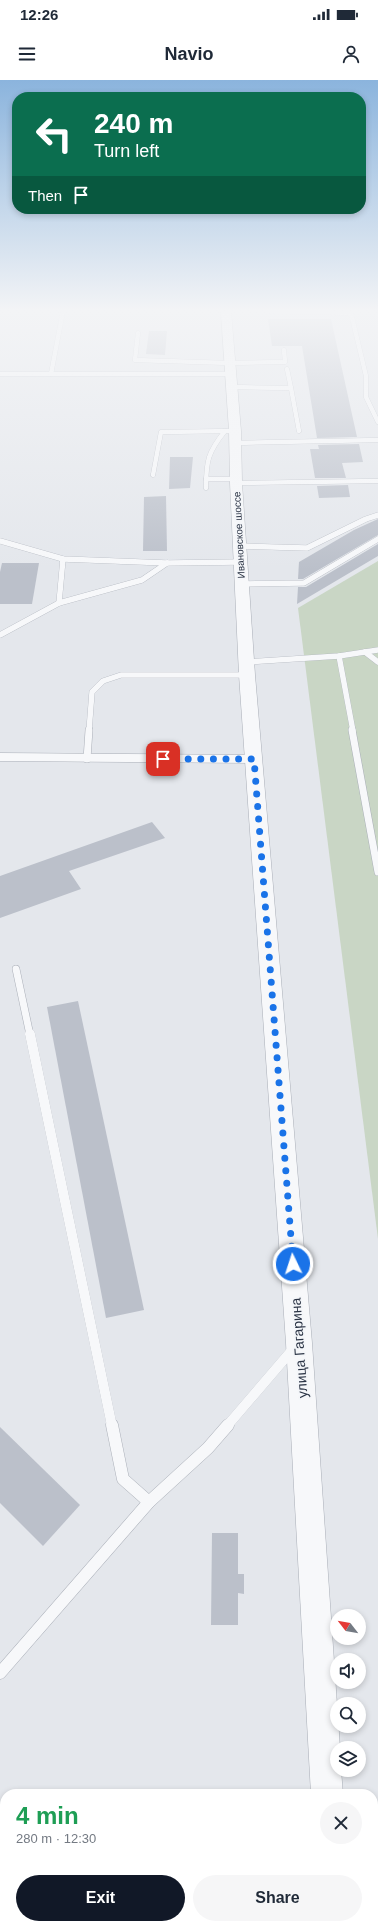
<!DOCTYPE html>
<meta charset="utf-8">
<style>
:root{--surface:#fff;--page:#f6f6f7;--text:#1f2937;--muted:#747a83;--accent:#111827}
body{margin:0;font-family:Arial,sans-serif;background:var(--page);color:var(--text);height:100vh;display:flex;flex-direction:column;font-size:15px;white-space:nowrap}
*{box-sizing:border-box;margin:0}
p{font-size:13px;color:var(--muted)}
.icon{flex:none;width:22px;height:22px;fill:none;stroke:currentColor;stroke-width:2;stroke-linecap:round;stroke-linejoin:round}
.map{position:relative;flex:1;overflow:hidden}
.panel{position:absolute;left:0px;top:1709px;width:378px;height:140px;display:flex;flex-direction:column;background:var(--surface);border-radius:16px 16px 0 0;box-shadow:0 2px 6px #0003}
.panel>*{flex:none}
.top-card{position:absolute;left:12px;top:12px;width:354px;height:122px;border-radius:16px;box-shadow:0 2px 6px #0003;background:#0b6e4f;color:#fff;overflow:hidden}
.needle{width:26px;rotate:301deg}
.tools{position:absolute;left:330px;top:1529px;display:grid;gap:8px}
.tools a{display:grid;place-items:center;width:36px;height:36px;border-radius:50%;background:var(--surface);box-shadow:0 2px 6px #0003;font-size:20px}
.pin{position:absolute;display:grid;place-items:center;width:34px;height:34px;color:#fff;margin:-17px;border-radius:8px;box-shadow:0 2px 6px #0006}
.me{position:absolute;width:44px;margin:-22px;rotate:356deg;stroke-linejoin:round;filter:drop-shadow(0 0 3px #0008)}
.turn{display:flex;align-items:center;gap:14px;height:84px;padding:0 16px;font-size:18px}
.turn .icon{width:52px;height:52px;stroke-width:2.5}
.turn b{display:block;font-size:28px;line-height:34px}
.then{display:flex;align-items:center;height:38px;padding:0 16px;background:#0003;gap:8px;font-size:15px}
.round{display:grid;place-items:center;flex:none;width:42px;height:42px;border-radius:21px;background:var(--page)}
.overview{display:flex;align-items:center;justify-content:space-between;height:68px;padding:0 16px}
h1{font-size:24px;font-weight:700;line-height:30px;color:#1e9e55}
.button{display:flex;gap:8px;margin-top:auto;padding:8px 16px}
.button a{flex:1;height:46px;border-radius:24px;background:var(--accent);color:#fff;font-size:16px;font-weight:700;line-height:46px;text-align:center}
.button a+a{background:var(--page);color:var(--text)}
.status{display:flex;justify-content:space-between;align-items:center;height:28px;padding:0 20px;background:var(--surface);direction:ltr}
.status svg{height:11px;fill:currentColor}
header{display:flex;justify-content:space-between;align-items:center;height:52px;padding:0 16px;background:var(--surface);font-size:18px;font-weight:700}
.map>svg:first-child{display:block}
</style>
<div class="status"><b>12:26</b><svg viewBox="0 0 49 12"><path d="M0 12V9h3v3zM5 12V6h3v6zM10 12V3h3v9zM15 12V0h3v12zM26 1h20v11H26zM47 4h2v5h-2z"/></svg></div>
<header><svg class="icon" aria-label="menu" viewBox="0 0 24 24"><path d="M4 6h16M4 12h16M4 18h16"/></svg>Navio<svg class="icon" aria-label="person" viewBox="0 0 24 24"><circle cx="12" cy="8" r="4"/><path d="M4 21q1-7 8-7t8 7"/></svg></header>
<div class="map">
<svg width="378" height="1849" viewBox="0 0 378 1849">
<rect width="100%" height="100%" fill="#e4e7ec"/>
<path fill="#c9d6c5" d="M 378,481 L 378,1159 L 298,528 Z"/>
<g fill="#bbc0ca">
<path d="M 268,239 L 331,239 L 357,357 L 317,358 L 302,266 L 272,266 Z"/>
<path d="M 149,251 L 167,251 L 165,275 L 146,274 Z"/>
<path d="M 359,364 L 363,382 L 342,383 L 346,398 L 315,398 L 310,369 L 319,369 L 318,365 Z"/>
<path d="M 170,377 L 193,377 L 190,408 L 169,409 Z"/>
<path d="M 348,405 L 350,417 L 319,418 L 317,406 Z"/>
<path d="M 166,416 L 167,471 L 143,471 L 144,417 Z"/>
<path d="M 378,439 L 378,455 L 303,499 L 298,499 L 299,482 L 354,450 Z"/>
<path d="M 378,464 L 378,476 L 297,524 L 298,507 L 306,507 Z"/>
<path d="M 2,483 L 39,483 L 32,524 L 0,524 L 0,492 Z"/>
<path d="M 152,742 L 165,758 L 69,791 L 81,809 L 0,838 L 0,796 Z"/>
<path d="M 78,921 L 144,1230 L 106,1238 L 47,927 Z"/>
<path d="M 0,1347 L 80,1425 L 43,1466 L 0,1423 Z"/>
<path d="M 212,1453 L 238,1453 L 238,1494 L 244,1494 L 244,1514 L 238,1513 L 238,1545 L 211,1545 Z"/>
</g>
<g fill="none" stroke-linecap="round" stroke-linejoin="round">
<g stroke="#a9aeb7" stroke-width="5">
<g id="service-far4">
<path d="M 267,231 L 351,233 L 366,296 L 366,317 L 378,342"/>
<path d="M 138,253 L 135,280 L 229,283 L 285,282 L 284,270"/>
<path d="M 0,294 L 229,294"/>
<path d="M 51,294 L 63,231"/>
<path d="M 231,307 L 291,308 L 287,289"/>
<path d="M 291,308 L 299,351"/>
<path d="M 235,363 L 378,360"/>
<path d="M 153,395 L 161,352 L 235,351"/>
<path d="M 206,399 L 236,399"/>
<path d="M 236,403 L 378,401"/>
<path d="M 206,408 C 206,381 208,372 225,351"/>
</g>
</g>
<g stroke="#a9aeb7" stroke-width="6">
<g id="service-far3">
<path d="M 0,461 L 63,479 L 167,483 L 241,482"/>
<path d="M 240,466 L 307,468 L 366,439 L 378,435"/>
<path d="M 242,504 L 304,503 L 378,459"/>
<path d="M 59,523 L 142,500 L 167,483"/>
<path d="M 0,555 L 59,523 L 63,479"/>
<path d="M 365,572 L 378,582"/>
<path d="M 339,576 L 353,651"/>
<path d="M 247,582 L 339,576 L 378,570"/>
<path d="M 89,651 L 92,612 L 103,601 L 121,595 L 247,595"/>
</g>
</g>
<g stroke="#a9aeb7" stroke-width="8">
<g id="service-far2">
<path d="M 352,650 L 378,792"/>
<path d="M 87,679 L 89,650"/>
<path d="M 16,889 L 30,955"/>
</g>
</g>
<g stroke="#a9aeb7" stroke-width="10">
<g id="service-far1">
<path d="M 30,954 L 112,1346"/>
<path d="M 227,1346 L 293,1269"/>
</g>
</g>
<g stroke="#a9aeb7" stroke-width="13">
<g id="service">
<path d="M 112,1345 L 123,1399 L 149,1422"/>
<path d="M 0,1593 L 149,1422 L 208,1368 L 228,1345"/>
</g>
</g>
<g stroke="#a9aeb7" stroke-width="1">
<path id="minor" d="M 0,673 L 254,675 L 259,676 L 261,679 L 259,682 L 254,683 L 0,681 Z"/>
</g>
<g stroke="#a9aeb7" stroke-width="1">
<g id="tertiary">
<path d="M 221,231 L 231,231 L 241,351 L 242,403 L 255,595 L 312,1263 L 340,1668 L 337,1668 L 337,1690 L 341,1690 L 343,1714 L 311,1714 L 286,1263 L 239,595 L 230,403 L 229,351 Z"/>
<rect x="318" y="1844" width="34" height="5"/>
</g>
</g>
<use href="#service-far4" stroke="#f7f8fa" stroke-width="4.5"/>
<use href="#service-far3" stroke="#f7f8fa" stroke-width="5.5"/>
<use href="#service-far2" stroke="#f7f8fa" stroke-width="7"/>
<use href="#service-far1" stroke="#f7f8fa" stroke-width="10"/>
<use href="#service" stroke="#f7f8fa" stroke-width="12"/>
<use href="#minor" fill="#f7f8fa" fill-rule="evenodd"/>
<use href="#tertiary" fill="#f7f8fa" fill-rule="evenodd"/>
</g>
<linearGradient id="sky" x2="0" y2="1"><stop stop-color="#8bb4dd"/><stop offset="0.47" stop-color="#f3f4f6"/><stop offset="1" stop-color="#f3f4f6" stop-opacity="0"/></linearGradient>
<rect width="378" height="490" fill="url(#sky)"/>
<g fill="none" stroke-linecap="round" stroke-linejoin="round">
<path stroke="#1a73e8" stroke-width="7" stroke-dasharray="0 12.6" d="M 163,679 L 254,679 L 293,1184"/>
</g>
<g text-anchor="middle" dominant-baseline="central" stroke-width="3.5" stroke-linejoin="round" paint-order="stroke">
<g font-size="10" fill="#2b3445" stroke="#f4f6f9">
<text transform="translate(239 455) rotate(-93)">Ивановское шоссе</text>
</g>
<g font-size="14" fill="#2b3445" stroke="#f4f6f9">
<text transform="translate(299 1268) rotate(-94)">улица Гагарина</text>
</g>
</g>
</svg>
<div class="tools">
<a><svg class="needle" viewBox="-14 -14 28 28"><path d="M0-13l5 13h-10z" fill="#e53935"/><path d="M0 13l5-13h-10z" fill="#747a83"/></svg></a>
<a><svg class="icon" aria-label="sound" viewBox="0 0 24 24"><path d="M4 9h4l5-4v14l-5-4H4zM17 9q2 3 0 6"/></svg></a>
<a><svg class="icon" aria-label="search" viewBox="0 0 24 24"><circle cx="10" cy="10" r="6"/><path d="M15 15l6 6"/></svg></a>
<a><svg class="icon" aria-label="layers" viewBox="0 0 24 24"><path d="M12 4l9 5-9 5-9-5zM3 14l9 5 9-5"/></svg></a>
</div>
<div class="pin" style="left:163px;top:679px;background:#d93025"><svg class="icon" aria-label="arrive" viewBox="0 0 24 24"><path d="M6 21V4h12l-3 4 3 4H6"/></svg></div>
<svg class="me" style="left:293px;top:1184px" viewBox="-20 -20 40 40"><circle r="17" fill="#1a73e8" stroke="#fff" stroke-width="3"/><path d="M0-11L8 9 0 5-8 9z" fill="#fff"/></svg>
<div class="top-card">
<div class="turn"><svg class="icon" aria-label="left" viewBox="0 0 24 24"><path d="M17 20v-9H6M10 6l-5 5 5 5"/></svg><div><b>240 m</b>Turn left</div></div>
<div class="then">Then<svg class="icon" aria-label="arrive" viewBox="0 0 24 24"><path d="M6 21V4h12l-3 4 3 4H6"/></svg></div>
</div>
<section class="panel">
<div class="overview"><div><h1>4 min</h1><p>280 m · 12:30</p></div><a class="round"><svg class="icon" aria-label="close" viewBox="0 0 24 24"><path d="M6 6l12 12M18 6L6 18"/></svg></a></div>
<div class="button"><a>Exit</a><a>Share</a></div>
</section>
</div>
